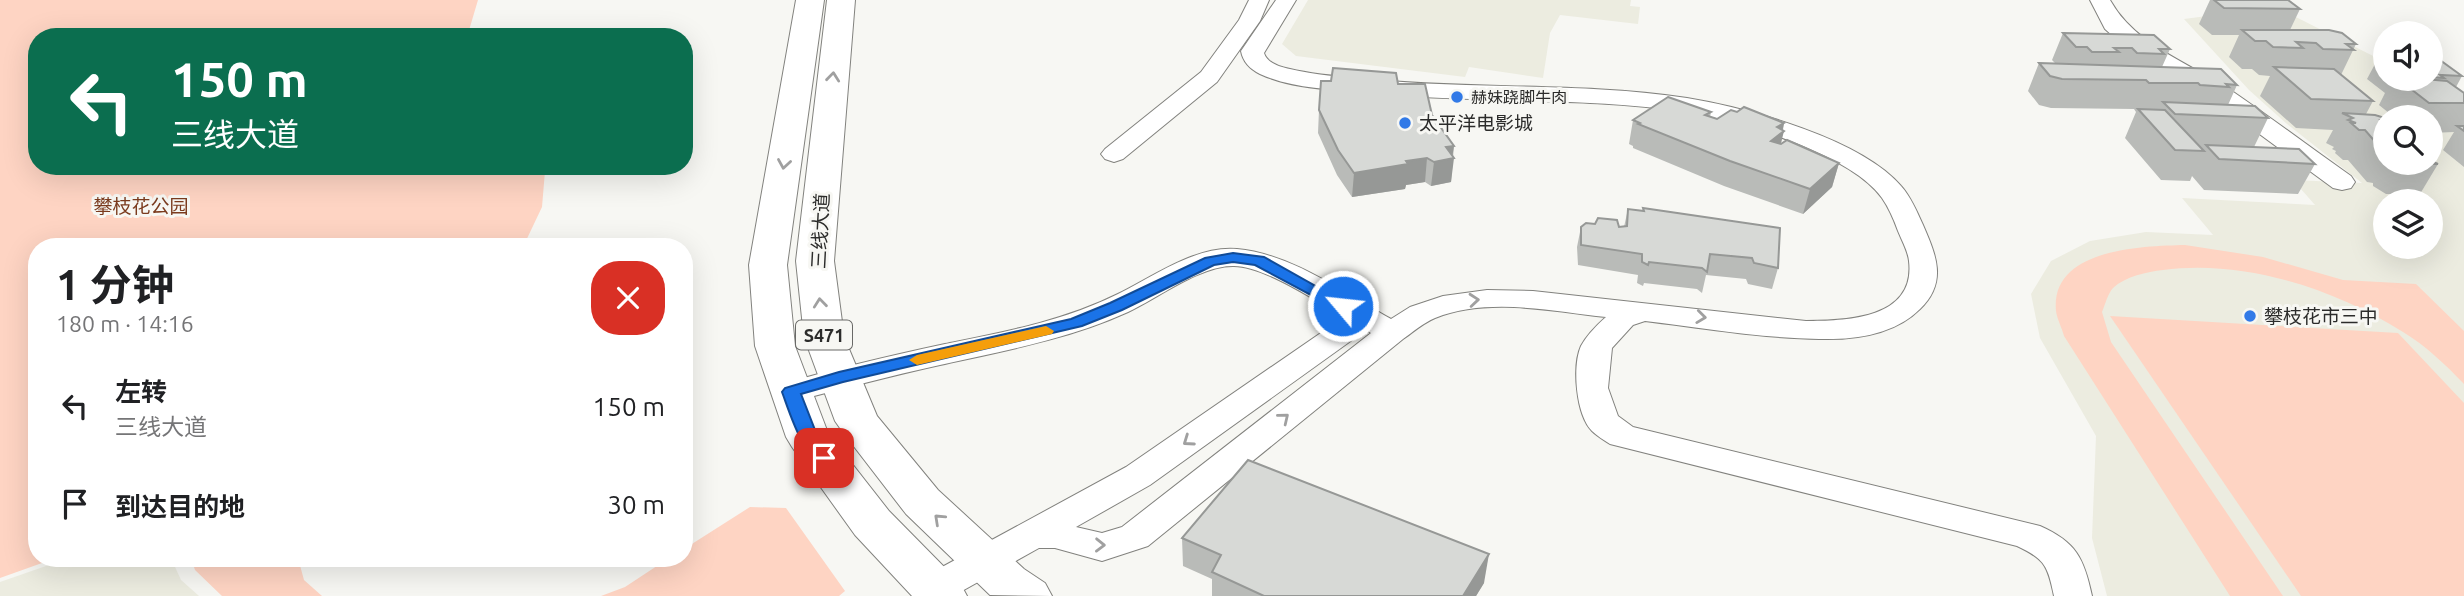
<!DOCTYPE html>
<html lang="zh">
<meta charset="utf-8">
<style>
:root{--surface:#fff;--page:#f2f2f2;--text:#202124;--muted:#757577}
body{margin:0;font-family:Ubuntu,"Noto Sans SC",sans-serif;background:var(--page);color:var(--text);height:100vh;display:flex;flex-direction:column;font-size:26px;white-space:nowrap}
*{box-sizing:border-box;margin:0}
p{font-size:23px;color:var(--muted)}
.icon{flex:none;width:38px;height:38px;fill:none;stroke:currentColor;stroke-width:2;stroke-linecap:round;stroke-linejoin:round}
.map{position:relative;flex:1;overflow:hidden}
.drawer{position:absolute;left:28px;top:238px;width:665px;height:329px;display:flex;flex-direction:column;background:var(--surface);border-radius:28px;box-shadow:0 7px 28px #0002}
.drawer>*{flex:none}
.hud{position:absolute;left:28px;top:28px;width:665px;height:147px;border-radius:28px;box-shadow:0 7px 28px #0002;background:#0b6e4f;color:#fff;overflow:hidden}
.tools{position:absolute;left:2373px;top:21px;display:grid;gap:14px}
.tools a{display:grid;place-items:center;width:70px;height:70px;border-radius:50%;background:var(--surface);box-shadow:0 7px 28px #0002;font-size:35px}
.pin{position:absolute;display:grid;place-items:center;width:60px;height:60px;color:#fff;margin:-30px;border-radius:14px;box-shadow:0 4px 10px #0006}
.me{position:absolute;width:77px;margin:-38px;rotate:298deg;stroke-linejoin:round;filter:drop-shadow(0 0 5px #0008)}
.turn{display:flex;align-items:center;gap:24px;height:147px;padding:0 28px;font-size:32px}
.turn .icon{width:91px;height:91px;stroke-width:2.5}
.turn b{display:block;font-size:49px;line-height:60px}
.round{display:grid;place-items:center;flex:none;width:74px;height:74px;border-radius:28px;background:var(--page)}
.head{display:flex;align-items:center;justify-content:space-between;height:119px;padding:0 28px}
h1{font-size:42px;font-weight:700;line-height:52px}
ul{padding:0;list-style:none}
li{display:flex;align-items:center;gap:21px;height:98px;padding:0 28px}
li div{flex:1}
li b{display:block;font-size:26px}
li em{font-style:normal}
.map>svg:first-child{display:block}
</style>
<div class="map">
<svg width="2464" height="596" viewBox="0 0 2464 596">
<rect width="100%" height="100%" fill="#f7f7f3"/>
<g fill="#ecece0" fill-rule="evenodd">
<path d="M 1308,0 L 1631,0 L 1630,6 L 1640,7 L 1638,24 L 1560,15 L 1550,33 L 1543,78 L 1469,67 L 1465,77 L 1296,56 L 1282,44 Z"/>
<path d="M 2253,10 L 2284,11 L 2385,62 L 2385,79 L 2464,96 L 2464,596 L 2107,596 L 2092,538 L 2096,436 L 2040,338 L 2031,294 L 2051,261 L 2090,241 L 2146,232 L 2213,235 L 2182,198 L 2315,205 L 2293,180 L 2362,183 L 2287,124 L 2249,90 L 2184,19 ZM 2385,117 L 2431,117 L 2431,163 L 2385,163 ZM 2385,201 L 2431,201 L 2431,247 L 2385,247 Z"/>
<path d="M 69,558 L 171,558 L 181,580 L 199,596 L 0,596 L 0,582 Z"/>
</g>
<g fill="#fed4c3">
<path d="M 0,0 L 478,0 L 467,37 L 37,37 L 37,166 L 543,166 L 545,171 L 542,207 L 523,247 L 37,247 L 37,558 L 56,558 L 0,578 Z"/>
<path d="M 2185,245 L 2263,257 L 2343,280 L 2416,284 L 2464,331 L 2464,384 C 2446,365 2426,346 2403,332 C 2335,289 2244,259 2163,270 C 2147,272 2126,276 2113,288 C 2108,293 2105,305 2102,312 L 2111,342 L 2283,596 L 2230,596 L 2064,336 C 2062,328 2057,319 2056,311 C 2050,248 2144,246 2185,245 Z"/>
<path d="M 2110,316 L 2398,333 L 2464,403 L 2464,596 L 2301,596 Z"/>
<path d="M 750,507 L 786,508 L 845,591 L 839,596 L 601,596 L 625,587 L 669,558 L 684,558 L 684,549 Z"/>
<path d="M 191,558 L 298,558 L 304,580 L 322,596 L 222,596 L 195,570 Z"/>
</g>
<g fill="none" stroke-linecap="round" stroke-linejoin="round">
<g stroke="#82827e" stroke-width="2">
<g id="minor">
<path d="M 1249,0 L 1269,0 L 1260,21 L 1217,82 L 1123,159 L 1114,162 L 1105,159 L 1101,154 L 1105,149 L 1201,72 L 1239,20 Z"/>
<path d="M 1276,0 L 1296,0 L 1264,53 C 1267,63 1280,67 1290,69 C 1315,75 1341,77 1366,79 C 1473,90 1581,82 1687,98 C 1748,108 1861,139 1901,186 C 1911,197 1917,212 1923,225 C 1936,255 1948,282 1920,309 C 1894,335 1854,340 1819,339 C 1761,338 1702,328 1645,321 L 1633,325 L 1612,348 L 1608,388 L 1618,416 L 1633,427 L 2040,526 C 2076,542 2084,558 2092,596 L 2054,596 C 2048,566 2045,559 2017,546 L 1610,444 C 1604,440 1597,436 1592,431 C 1576,415 1572,366 1581,346 C 1587,335 1597,325 1606,317 C 1551,311 1488,297 1435,318 C 1423,323 1413,332 1403,339 L 1148,546 L 1102,561 L 1055,548 L 1039,548 L 953,596 L 919,596 L 915,589 L 920,579 L 1126,467 L 1344,317 C 1318,302 1264,266 1234,266 C 1201,265 1158,298 1128,312 C 1069,339 1003,351 940,365 C 890,376 841,389 791,402 L 779,399 L 775,392 L 779,385 C 834,369 889,356 945,344 C 1004,332 1064,321 1118,294 C 1153,277 1196,245 1237,249 C 1292,254 1344,293 1391,319 L 1410,307 L 1443,296 L 1487,290 L 1533,291 L 1806,321 C 1846,321 1916,319 1909,261 C 1908,251 1902,241 1898,231 C 1894,220 1889,208 1882,198 C 1851,154 1738,120 1686,112 C 1578,96 1467,104 1359,92 C 1327,89 1290,88 1260,74 C 1250,69 1243,62 1241,51 ZM 1366,330 L 1371,333 L 1122,527 L 1102,533 L 1076,527 L 1150,485 Z"/>
<path d="M 2090,0 L 2110,0 C 2135,45 2187,62 2229,89 C 2270,117 2310,147 2351,176 L 2355,182 L 2351,188 L 2342,190 L 2333,188 L 2212,99 L 2123,45 L 2105,29 Z"/>
</g>
</g>
<g stroke="#82827e" stroke-width="2">
<g id="primary">
<path d="M 796,0 L 824,0 L 787,265 L 795,346 L 828,433 L 889,511 L 960,583 L 967,596 L 912,596 L 855,535 L 792,447 L 786,437 L 755,346 L 749,265 Z"/>
<path d="M 827,0 L 855,0 L 834,261 L 844,337 L 877,416 L 938,490 L 1024,569 L 1045,583 L 1052,596 L 990,595 L 906,514 L 842,431 L 835,421 L 804,337 L 796,261 Z"/>
</g>
</g>
<use href="#minor" fill="#fff" fill-rule="evenodd"/>
<use href="#primary" fill="#fff" fill-rule="evenodd"/>
</g>
<g fill="#b9bbb8">
<path d="M 2210,0 L 2288,0 L 2300,9 L 2290,30 L 2356,44 L 2341,75 L 2373,101 L 2366,114 L 2385,118 L 2385,163 L 2438,164 L 2420,194 L 2386,194 L 2373,186 L 2373,183 L 2367,182 L 2348,160 L 2343,160 L 2335,153 L 2336,151 L 2332,149 L 2334,147 L 2326,143 L 2333,130 L 2296,128 L 2260,96 L 2270,76 L 2259,75 L 2252,69 L 2242,69 L 2229,57 L 2239,35 L 2212,35 L 2199,24 Z"/>
<path d="M 2063,33 L 2170,49 L 2162,67 L 2237,85 L 2228,105 L 2268,118 L 2254,147 L 2315,164 L 2298,194 L 2204,190 L 2192,176 L 2190,181 L 2161,180 L 2125,138 L 2136,112 L 2134,109 L 2051,108 L 2039,105 L 2028,91 L 2039,63 L 2055,63 L 2052,60 Z"/>
<path d="M 2382,51 L 2385,51 L 2385,79 L 2431,79 L 2431,55 L 2462,76 L 2456,87 L 2464,93 L 2464,167 L 2443,150 L 2454,132 L 2431,133 L 2431,117 L 2394,117 L 2379,105 L 2385,93 L 2367,79 Z"/>
<path d="M 1398,84 L 1432,115 L 1454,146 L 1451,182 L 1431,186 L 1425,182 L 1406,185 L 1405,189 L 1352,197 L 1337,175 L 1318,133 L 1319,110 Z"/>
<path d="M 1711,112 L 1710,117 L 1717,119 L 1737,112 L 1784,123 L 1781,144 L 1839,163 L 1832,187 L 1803,214 L 1724,186 L 1633,148 L 1633,146 L 1629,144 L 1633,120 Z"/>
<path d="M 1643,208 L 1778,268 L 1772,289 L 1748,284 L 1746,279 L 1706,275 L 1702,293 L 1697,289 L 1644,283 L 1643,286 L 1637,283 L 1638,275 L 1578,265 L 1577,247 L 1581,227 L 1624,227 L 1628,209 L 1643,211 Z"/>
<path d="M 1182,538 L 1484,583 L 1476,596 L 1212,596 L 1212,579 L 1183,566 Z"/>
</g>
<g fill="#969896">
<path d="M 1784,123 L 1782,133 L 1784,131 L 1778,155 L 1771,141 L 1777,127 Z"/>
<path d="M 1454,146 L 1452,158 L 1454,158 L 1451,182 L 1431,186 L 1434,162 L 1446,147 Z"/>
<path d="M 1427,158 L 1425,182 L 1406,185 L 1405,189 L 1352,197 L 1354,173 L 1406,161 Z"/>
<path d="M 1839,163 L 1832,187 L 1803,214 L 1810,189 Z"/>
<path d="M 1489,554 L 1484,583 L 1476,596 L 1463,596 Z"/>
</g>
<g fill="#d7d9d6" stroke="#969896" stroke-width="2">
<path d="M 2214,0 L 2288,0 L 2300,9 L 2224,8 Z"/>
<path d="M 2242,30 L 2329,30 L 2342,33 L 2356,44 L 2346,44 L 2354,50 L 2323,49 L 2316,43 L 2296,42 L 2303,48 L 2273,47 L 2266,41 L 2255,41 Z"/>
<path d="M 2063,33 L 2154,35 L 2170,49 L 2159,49 L 2164,54 L 2137,53 L 2132,48 L 2114,48 L 2119,52 L 2092,52 L 2087,47 L 2076,47 Z"/>
<path d="M 2431,55 L 2433,55 L 2462,76 L 2440,75 L 2444,78 L 2431,77 Z"/>
<path d="M 2039,63 L 2221,69 L 2237,85 L 2226,84 L 2229,87 L 2200,85 L 2198,83 L 2149,83 L 2146,80 L 2062,79 L 2050,76 Z"/>
<path d="M 2274,67 L 2334,69 L 2373,101 L 2311,99 Z"/>
<path d="M 1333,68 L 1396,73 L 1398,84 L 1425,84 L 1432,115 L 1454,146 L 1446,147 L 1454,158 L 1434,162 L 1427,158 L 1406,161 L 1408,164 L 1354,173 L 1338,150 L 1319,110 L 1321,81 L 1331,81 Z"/>
<path d="M 2398,79 L 2424,79 L 2447,81 L 2464,93 L 2464,103 L 2429,103 Z"/>
<path d="M 1668,97 L 1711,112 L 1705,115 L 1717,119 L 1731,110 L 1737,112 L 1744,107 L 1784,123 L 1777,127 L 1784,131 L 1771,141 L 1781,144 L 1787,140 L 1839,163 L 1810,189 L 1730,161 L 1638,124 L 1640,123 L 1633,120 Z"/>
<path d="M 2163,102 L 2255,106 L 2268,118 L 2175,114 Z"/>
<path d="M 2138,109 L 2165,110 L 2204,151 L 2175,150 Z"/>
<path d="M 2342,113 L 2375,115 L 2385,118 L 2385,120 L 2381,120 L 2385,123 L 2385,152 L 2384,152 L 2365,130 L 2359,130 L 2351,123 L 2356,123 L 2348,120 L 2353,118 Z"/>
<path d="M 2457,126 L 2464,126 L 2464,131 Z"/>
<path d="M 2206,145 L 2299,149 L 2315,164 L 2219,159 Z"/>
<path d="M 2431,161 L 2438,164 L 2403,163 L 2431,163 Z"/>
<path d="M 1643,208 L 1780,228 L 1778,268 L 1754,263 L 1752,258 L 1710,254 L 1707,272 L 1702,268 L 1649,262 L 1648,265 L 1642,262 L 1642,254 L 1581,245 L 1581,227 L 1586,223 L 1595,224 L 1598,218 L 1617,220 L 1619,227 L 1627,226 L 1628,209 L 1644,211 Z"/>
<path d="M 1248,460 L 1489,554 L 1463,596 L 1264,596 L 1212,572 L 1221,555 L 1182,538 Z"/>
</g>
<defs><path id="oneway-chevron" d="M-2-3.5L2.5 0L-2 3.5" fill="none" stroke-width="1.6" stroke-linecap="round" stroke-linejoin="round" transform="scale(1.75)"/></defs>
<g stroke="#a0a0a0">
<use href="#oneway-chevron" transform="translate(833 77) rotate(-84)"/>
<use href="#oneway-chevron" transform="translate(784 164) rotate(99)"/>
<use href="#oneway-chevron" transform="translate(1474 300) rotate(-5)"/>
<use href="#oneway-chevron" transform="translate(820 303) rotate(-96)"/>
<use href="#oneway-chevron" transform="translate(1701 317) rotate(7)"/>
<use href="#oneway-chevron" transform="translate(1284 418) rotate(-39)"/>
<use href="#oneway-chevron" transform="translate(1188 441) rotate(145)"/>
<use href="#oneway-chevron" transform="translate(939 519) rotate(-137)"/>
<use href="#oneway-chevron" transform="translate(1100 545) rotate(1)"/>
</g>
<path fill="#1a73e8" stroke="#114b97" stroke-width="2" d="M 1233,253 L 1264,257 L 1351,306 L 1348,309 L 1337,309 L 1255,265 L 1233,262 L 1214,265 L 1122,310 L 1082,326 L 843,382 L 801,394 L 817,435 L 833,458 L 831,463 C 806,470 789,410 782,392 L 785,388 L 839,372 L 1071,319 L 1110,303 L 1205,258 Z"/>
<path fill="#f59e0b" d="M 1046,326 L 1054,331 L 1052,334 L 917,365 L 909,360 L 917,355 Z"/>
<g fill="#327ae7" stroke="#f7f7f3" stroke-width="2.5">
<circle cx="1457" cy="97" r="7"/>
<circle cx="1405" cy="123" r="7"/>
<circle cx="2250" cy="316" r="7"/>
</g>
<g text-anchor="middle" dominant-baseline="central" stroke-width="6" stroke-linejoin="round" paint-order="stroke">
<g font-size="16" fill="#2c2c2b" stroke="#f7f7f3" text-anchor="start">
<text x="1471" y="97">赫妹跷脚牛肉</text>
</g>
<rect fill="#f7f7f3" stroke="#696967" stroke-width="2" x="796" y="320.5" width="56" height="29" rx="5"/>
<g font-size="18" font-weight="bold" fill="#2c2c2b">
<text x="824" y="335">S471</text>
</g>
<g font-size="19" fill="#2c2c2b" stroke="#f7f7f3" text-anchor="start">
<text x="1419" y="123">太平洋电影城</text>
<text x="2264" y="316">攀枝花市三中</text>
</g>
<g font-size="19" fill="#7b3b1e" stroke="#f7f7f3">
<text x="141" y="206">攀枝花公园</text>
</g>
<g font-size="19" fill="#2c2c2b" stroke="#f7f7f3">
<text transform="translate(820 231) rotate(-87)">三线大道</text>
</g>
</g>
</svg>
<div class="tools">
<a><svg class="icon" aria-label="sound" viewBox="0 0 24 24"><path d="M4 9h4l5-4v14l-5-4H4zM17 9q2 3 0 6"/></svg></a>
<a><svg class="icon" aria-label="search" viewBox="0 0 24 24"><circle cx="10" cy="10" r="6"/><path d="M15 15l6 6"/></svg></a>
<a><svg class="icon" aria-label="layers" viewBox="0 0 24 24"><path d="M12 4l9 5-9 5-9-5zM3 14l9 5 9-5"/></svg></a>
</div>
<div class="pin" style="left:824px;top:458px;background:#d93025"><svg class="icon" aria-label="arrive" viewBox="0 0 24 24"><path d="M6 21V4h12l-3 4 3 4H6"/></svg></div>
<svg class="me" style="left:1343px;top:306px" viewBox="-20 -20 40 40"><circle r="17" fill="#1a73e8" stroke="#fff" stroke-width="3"/><path d="M0-11L8 9 0 5-8 9z" fill="#fff"/></svg>
<div class="hud">
<div class="turn"><svg class="icon" aria-label="left" viewBox="0 0 24 24"><path d="M17 20v-9H6M10 6l-5 5 5 5"/></svg><div><b>150 m</b>三线大道</div></div>
</div>
<section class="drawer">
<div class="head"><div><h1>1 分钟</h1><p>180 m · 14:16</p></div><a class="round" style="background:#d93025;color:#fff"><svg class="icon" aria-label="close" viewBox="0 0 24 24"><path d="M6 6l12 12M18 6L6 18"/></svg></a></div>
<ul>
<li><svg class="icon" aria-label="left" viewBox="0 0 24 24"><path d="M17 20v-9H6M10 6l-5 5 5 5"/></svg><div><b>左转</b><p>三线大道</p></div><em>150 m</em></li>
<li><svg class="icon" aria-label="arrive" viewBox="0 0 24 24"><path d="M6 21V4h12l-3 4 3 4H6"/></svg><div><b>到达目的地</b></div><em>30 m</em></li>
</ul>
</section>
</div>
